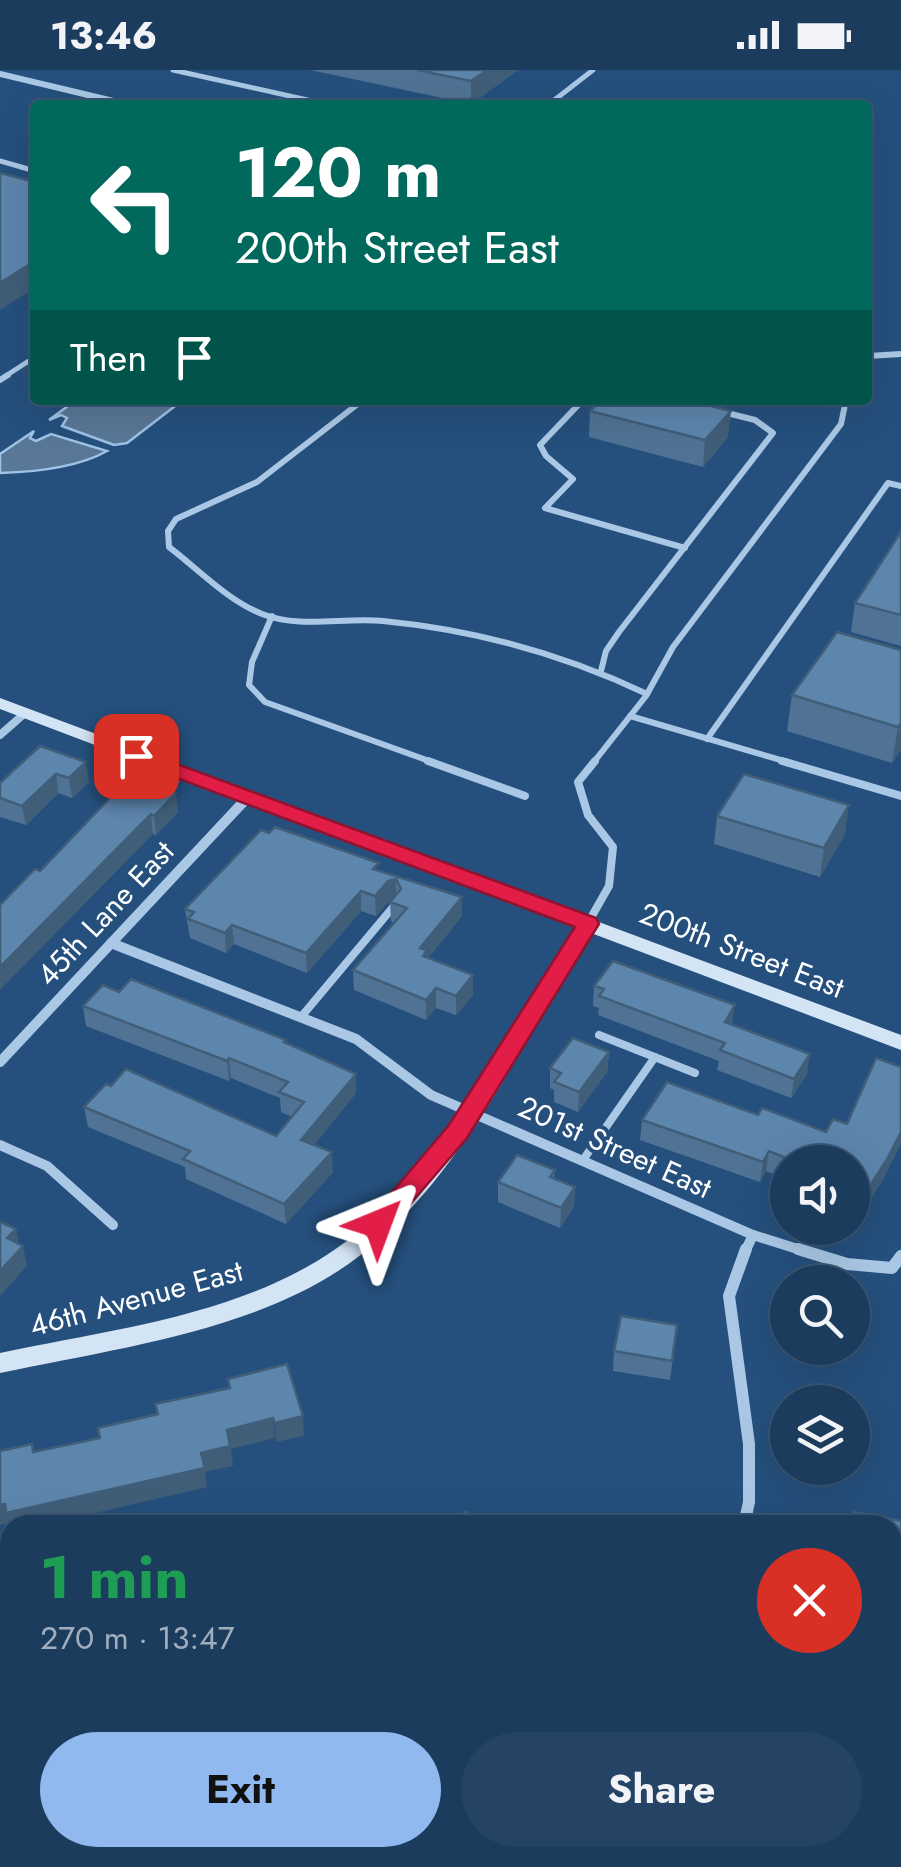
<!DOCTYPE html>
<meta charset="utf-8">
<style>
:root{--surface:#1c3c5e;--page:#254364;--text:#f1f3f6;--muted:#a0adbc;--line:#3a5673;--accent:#90b9f0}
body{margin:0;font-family:Jost,sans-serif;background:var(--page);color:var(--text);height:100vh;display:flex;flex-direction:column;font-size:38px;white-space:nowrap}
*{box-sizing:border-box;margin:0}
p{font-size:32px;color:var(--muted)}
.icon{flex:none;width:55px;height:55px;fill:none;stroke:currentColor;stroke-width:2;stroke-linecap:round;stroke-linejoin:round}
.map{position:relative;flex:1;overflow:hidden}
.sheet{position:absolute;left:0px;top:1445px;width:902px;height:352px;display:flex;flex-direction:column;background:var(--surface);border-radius:30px 30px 0 0;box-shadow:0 10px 40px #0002,0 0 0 2px var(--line)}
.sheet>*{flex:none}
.guide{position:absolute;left:30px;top:30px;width:842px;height:305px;border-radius:10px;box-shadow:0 10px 40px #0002,0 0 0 2px var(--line);background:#00695c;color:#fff;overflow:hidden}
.buttons{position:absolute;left:770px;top:1075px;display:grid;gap:20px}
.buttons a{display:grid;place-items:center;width:100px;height:100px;border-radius:50%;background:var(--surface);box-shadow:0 10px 40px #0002,0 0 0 2px var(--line);font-size:50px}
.pin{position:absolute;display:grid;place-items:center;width:85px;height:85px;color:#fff;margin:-42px;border-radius:20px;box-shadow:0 5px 15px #0006}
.me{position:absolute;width:110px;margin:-55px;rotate:44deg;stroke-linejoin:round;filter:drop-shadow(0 0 8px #0008)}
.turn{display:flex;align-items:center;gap:35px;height:210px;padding:0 40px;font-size:45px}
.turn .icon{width:130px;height:130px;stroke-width:2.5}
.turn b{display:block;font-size:70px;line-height:85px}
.then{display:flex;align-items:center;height:95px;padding:0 40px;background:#0003;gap:20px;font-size:38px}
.round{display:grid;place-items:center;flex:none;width:105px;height:105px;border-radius:52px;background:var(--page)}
.overview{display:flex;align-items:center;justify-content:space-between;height:170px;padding:0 40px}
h1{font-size:60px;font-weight:700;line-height:75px;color:#1e9e55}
.cta{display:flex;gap:20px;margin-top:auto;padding:20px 40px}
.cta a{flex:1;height:115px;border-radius:60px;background:var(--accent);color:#111;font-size:40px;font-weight:700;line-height:115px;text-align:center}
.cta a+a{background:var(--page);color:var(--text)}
.status{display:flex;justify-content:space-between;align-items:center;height:70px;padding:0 50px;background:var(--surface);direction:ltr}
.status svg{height:28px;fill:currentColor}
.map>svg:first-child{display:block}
</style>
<div class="status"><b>13:46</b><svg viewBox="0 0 49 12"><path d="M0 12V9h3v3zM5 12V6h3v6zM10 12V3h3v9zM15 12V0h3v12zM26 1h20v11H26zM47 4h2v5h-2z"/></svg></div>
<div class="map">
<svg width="901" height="1797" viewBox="0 0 901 1797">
<rect width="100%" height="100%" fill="#25507d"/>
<g fill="#597797" stroke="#9ec3e6" stroke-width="2.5">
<path d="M 76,330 L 183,330 L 127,373 L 114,375 L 62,356 L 67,348 L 61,345 L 49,350 Z"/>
<path d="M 34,361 L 30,368 L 36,371 L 51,364 L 107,381 C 77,398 34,402 0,403 L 0,384 Z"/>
</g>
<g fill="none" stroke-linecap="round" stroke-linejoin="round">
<g stroke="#aac8e5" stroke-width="5">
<path d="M 173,0 L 330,35"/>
<path d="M 548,35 L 593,0"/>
<path d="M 0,91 L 35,101"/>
<path d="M 4,307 L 35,287"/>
</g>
<g stroke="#aac8e5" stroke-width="6">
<path d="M 0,310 L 8,305"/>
<path d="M 363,330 L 257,412 L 176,449 L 168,461 L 169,477 C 198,499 227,530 262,544 C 300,559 344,547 383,551 C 476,560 563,584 647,624"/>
<path d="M 583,330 L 540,375 L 546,386 L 573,409 L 545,438 L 685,478"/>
<path d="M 272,546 L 252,592 L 249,615 L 265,632 L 435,693"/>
<path d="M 601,601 L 606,581 L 619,562 L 773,363 L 755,350 L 723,342"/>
<path d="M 630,646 L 791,693"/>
<path d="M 707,669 L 888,413 L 901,416"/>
<path d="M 593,693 L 646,626 L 673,577 L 841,354 L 846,330"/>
</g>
<g stroke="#aac8e5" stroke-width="8">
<path d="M 428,691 L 525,726"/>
<path d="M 782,691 L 901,726"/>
<path d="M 588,853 L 609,816 L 613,777 L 588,745 L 578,712 L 595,691"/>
<path d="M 301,947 L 394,836"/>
<path d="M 599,965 L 695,1003"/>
<path d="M 583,1090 L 655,987"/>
</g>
<g stroke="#aac8e5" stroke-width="6">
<path d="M 0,4 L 130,35"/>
<path d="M 868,286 L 901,284"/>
</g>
<path stroke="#aac8e5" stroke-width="8" d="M 0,665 L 25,643"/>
<g stroke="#aac8e5" stroke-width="10">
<path d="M 111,873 L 356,969 L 431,1025 L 753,1165 L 807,1182"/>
<path d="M 0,992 L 247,728"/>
<path d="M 0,1075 L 47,1096 L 113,1155"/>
<path d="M 745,1182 L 753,1165"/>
</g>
<g stroke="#aac8e5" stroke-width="12">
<path d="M 798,1179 L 847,1194 L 892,1198 L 901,1186"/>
<path d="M 744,1455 L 749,1432 L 749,1374 L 729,1226 L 746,1179"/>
<path d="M 0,1520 L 10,1517"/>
<path d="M 363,1788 L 365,1797"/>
</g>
<path fill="#d3e4f5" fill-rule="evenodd" d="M 0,628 L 901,965 L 901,980 L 591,863 C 548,929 514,1000 469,1064 C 438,1110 402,1153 358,1187 C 261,1261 116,1278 0,1303 L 0,1283 C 113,1259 240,1246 337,1178 C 385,1145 423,1098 456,1051 C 499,988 533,920 575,857 L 0,639 Z"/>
</g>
<g fill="#507395">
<path d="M 310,0 L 518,0 L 471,34 Z"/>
<path d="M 590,341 L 728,367 L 703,397 L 589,367 Z"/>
<path d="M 901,462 L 901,576 L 851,562 L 855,533 Z"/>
<path d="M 901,580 L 901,679 L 892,693 L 787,661 L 792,625 Z"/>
<path d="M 40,676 L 89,712 L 72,728 L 58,723 L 26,755 L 0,747 L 0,713 Z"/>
<path d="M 130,707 L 178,742 L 156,765 L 153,764 L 40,801 Z"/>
<path d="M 717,746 L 845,764 L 820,807 L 714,774 Z"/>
<path d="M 379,801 L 462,827 L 462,846 L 428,888 L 473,905 L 473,925 L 456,945 L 436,938 L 426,950 L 354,920 L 353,900 L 394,853 L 391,851 L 390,832 L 392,830 L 389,831 L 376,846 L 361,841 L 307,903 L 234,874 L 226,883 L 190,868 L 185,839 Z"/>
<path d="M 594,916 L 732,954 L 807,1004 L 791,1028 L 717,1000 L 719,991 L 598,945 L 599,938 L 593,936 Z"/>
<path d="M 119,922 L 286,970 L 286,973 L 356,1004 L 356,1023 L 314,1075 L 333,1102 L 286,1154 L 186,1109 L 185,1097 L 88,1057 L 84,1037 L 276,1066 L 292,1047 L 281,1042 L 280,1028 L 231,1008 L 229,1011 L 86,956 L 83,936 Z"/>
<path d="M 609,982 L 607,1002 L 578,1042 L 554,1032 L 554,1020 L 550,1018 L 550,998 Z"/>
<path d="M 876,988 L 901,997 L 901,1073 L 882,1111 L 860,1145 L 852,1142 L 852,1092 L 788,1092 L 788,1110 L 766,1101 L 760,1112 L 640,1070 L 642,1050 L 667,1012 L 758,1045 L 762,1038 L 826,1062 L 833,1049 L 847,1054 Z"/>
<path d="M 555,1100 L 554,1108 L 575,1117 L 574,1136 L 560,1158 L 498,1132 L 498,1112 Z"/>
<path d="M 677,1255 L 670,1310 L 613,1301 L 614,1281 Z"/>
<path d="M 795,1278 L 844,1278 L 842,1289 L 798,1291 Z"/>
<path d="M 559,1788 L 674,1788 L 670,1797 L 594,1797 L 579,1789 L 576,1796 Z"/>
</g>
<g fill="#415e79">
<path d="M 487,0 L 518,0 L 471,34 L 471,11 Z"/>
<path d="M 35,191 L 35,218 L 0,240 L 0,213 Z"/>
<path d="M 731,341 L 728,367 L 703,397 L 705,370 Z"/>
<path d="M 901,653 L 901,679 L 892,693 L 898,657 Z"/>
<path d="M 86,692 L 89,712 L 72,728 L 69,708 Z"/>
<path d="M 56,704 L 58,723 L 26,755 L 22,736 Z"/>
<path d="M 176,723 L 178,742 L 156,765 L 154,746 Z"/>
<path d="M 849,735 L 845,764 L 820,807 L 824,778 Z"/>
<path d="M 151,744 L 153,764 L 0,920 L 0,897 Z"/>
<path d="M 396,809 L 396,829 L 389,831 L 376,846 L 375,826 L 388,811 Z"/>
<path d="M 361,821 L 361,841 L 307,903 L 306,883 Z"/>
<path d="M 462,827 L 462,846 L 427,889 L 428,900 L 420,878 Z"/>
<path d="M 232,855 L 234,874 L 226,883 L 225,863 Z"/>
<path d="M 473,905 L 473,925 L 456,945 L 456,926 Z"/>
<path d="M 436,918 L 436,938 L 426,950 L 426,930 Z"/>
<path d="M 735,935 L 732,955 L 725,952 Z"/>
<path d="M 609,982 L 607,1002 L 578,1042 L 579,1022 Z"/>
<path d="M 810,984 L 807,1004 L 791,1028 L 794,1009 Z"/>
<path d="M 229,988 L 231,1008 L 229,1011 L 227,991 Z"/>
<path d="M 356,1004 L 356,1023 L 303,1089 L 301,1070 Z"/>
<path d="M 901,1062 L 901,1073 L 882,1111 L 860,1145 L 864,1125 Z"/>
<path d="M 769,1081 L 766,1101 L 760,1112 L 763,1092 Z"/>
<path d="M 332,1082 L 333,1102 L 286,1154 L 284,1134 Z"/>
<path d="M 575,1117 L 574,1136 L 560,1158 L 561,1138 Z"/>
<path d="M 16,1159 L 20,1179 L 7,1168 Z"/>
<path d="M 23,1176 L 27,1196 L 0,1226 L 0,1201 Z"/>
<path d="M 303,1346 L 304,1366 L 276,1372 L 275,1353 Z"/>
<path d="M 273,1348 L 275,1368 L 231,1379 L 233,1396 L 205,1402 L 207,1417 L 44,1455 L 10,1455 L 10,1458 L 9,1453 L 0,1455 L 0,1435 L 201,1383 L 227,1360 Z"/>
<path d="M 10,1679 L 10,1698 L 0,1701 L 0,1681 Z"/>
<path d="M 287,1788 L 298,1788 L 294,1791 L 295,1797 L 283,1797 Z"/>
<path d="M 668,1788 L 674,1788 L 670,1797 L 663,1797 Z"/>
</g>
<g fill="#5d86ad" stroke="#415e79" stroke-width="2.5">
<path d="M 417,0 L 487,0 L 471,11 Z"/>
<path d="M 0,103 L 35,112 L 35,191 L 0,213 Z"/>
<path d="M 601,330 L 687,330 L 731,341 L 705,370 L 590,341 Z"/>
<path d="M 901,462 L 901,545 L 855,533 Z"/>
<path d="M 837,562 L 901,580 L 901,653 L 898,657 L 792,625 Z"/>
<path d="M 40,676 L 86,692 L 69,708 L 56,704 L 22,736 L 0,728 L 0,713 Z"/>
<path d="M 744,704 L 849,735 L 824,778 L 717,746 Z"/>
<path d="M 130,707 L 176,723 L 154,746 L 151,744 L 0,897 L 0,835 L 35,799 L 40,801 Z"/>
<path d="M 275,757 L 379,793 L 373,799 L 462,827 L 420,878 L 427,880 L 423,886 L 473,905 L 456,926 L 436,918 L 426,930 L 353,900 L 407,838 L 390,832 L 401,819 L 396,809 L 388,811 L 375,826 L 361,821 L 306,883 L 232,855 L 225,863 L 188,849 L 194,842 L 185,839 L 261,760 L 269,763 Z"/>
<path d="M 613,891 L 735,935 L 725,952 L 810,984 L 794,1009 L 720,980 L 725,973 L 599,926 L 604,919 L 594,916 Z"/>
<path d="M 131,909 L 286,970 L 284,972 L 356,1004 L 301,1070 L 332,1082 L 284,1134 L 183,1089 L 190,1081 L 84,1037 L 106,1014 L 111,1016 L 126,999 L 276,1066 L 304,1032 L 279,1022 L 288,1012 L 229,988 L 227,991 L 83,936 L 103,915 L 119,922 Z"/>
<path d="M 573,968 L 609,982 L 579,1022 L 554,1012 L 561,1003 L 550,998 Z"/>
<path d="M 876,988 L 901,997 L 901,1062 L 886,1091 L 864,1125 L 852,1121 L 852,1092 L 796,1092 L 769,1081 L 763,1092 L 642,1050 L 667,1012 L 758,1045 L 762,1038 L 826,1062 L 833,1049 L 847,1054 Z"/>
<path d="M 517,1085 L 555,1100 L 550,1107 L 575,1117 L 561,1138 L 498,1112 Z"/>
<path d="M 0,1152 L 16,1159 L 7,1168 L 23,1176 L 0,1201 Z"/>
<path d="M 621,1246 L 677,1255 L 672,1291 L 614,1281 Z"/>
<path d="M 287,1294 L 303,1346 L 275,1353 L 273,1348 L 227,1360 L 230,1376 L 201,1383 L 205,1398 L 6,1443 L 5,1434 L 0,1435 L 0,1381 L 32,1374 L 33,1382 L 100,1368 L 98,1358 L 158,1344 L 155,1334 L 230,1318 L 228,1309 Z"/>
<path d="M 465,1442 L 496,1455 L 457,1455 Z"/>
<path d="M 854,1442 L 901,1451 L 901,1520 L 892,1562 L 892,1455 L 853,1455 Z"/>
<path d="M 10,1611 L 10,1679 L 0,1681 L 0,1613 Z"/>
<path d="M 129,1788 L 137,1788 L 144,1797 L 116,1797 Z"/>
<path d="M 167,1788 L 294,1788 L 283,1797 L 153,1797 Z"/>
<path d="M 610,1788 L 668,1788 L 663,1797 L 627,1797 Z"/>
</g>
<path fill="#e11d48" stroke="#92132f" stroke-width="2.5" d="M 136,679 L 596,848 L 599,854 L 467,1068 L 387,1161 L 369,1161 L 365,1154 L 449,1055 L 575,857 L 129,690 L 129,681 Z"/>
<g text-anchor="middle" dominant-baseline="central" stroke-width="8" stroke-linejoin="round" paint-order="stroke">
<g font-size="30" fill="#fff" stroke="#25507d">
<text transform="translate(105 843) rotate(-47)">45th Lane East</text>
<text transform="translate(742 880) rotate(21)">200th Street East</text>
<text transform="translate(615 1077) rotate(24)">201st Street East</text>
<text transform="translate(136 1228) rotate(-15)">46th Avenue East</text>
</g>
</g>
</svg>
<div class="buttons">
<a><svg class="icon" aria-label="sound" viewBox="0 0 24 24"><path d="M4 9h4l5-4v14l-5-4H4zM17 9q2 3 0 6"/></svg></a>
<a><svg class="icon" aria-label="search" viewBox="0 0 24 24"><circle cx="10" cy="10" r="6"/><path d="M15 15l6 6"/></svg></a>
<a><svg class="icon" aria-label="layers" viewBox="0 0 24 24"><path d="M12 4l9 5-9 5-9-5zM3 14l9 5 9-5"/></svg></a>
</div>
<div class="pin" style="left:136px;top:686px;background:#d93025"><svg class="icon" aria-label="arrive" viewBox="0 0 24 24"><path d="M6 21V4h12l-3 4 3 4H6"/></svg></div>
<svg class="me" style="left:378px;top:1154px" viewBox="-20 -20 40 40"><path d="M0-17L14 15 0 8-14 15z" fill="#e11d48" stroke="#fff" stroke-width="4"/></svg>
<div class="guide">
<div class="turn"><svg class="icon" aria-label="left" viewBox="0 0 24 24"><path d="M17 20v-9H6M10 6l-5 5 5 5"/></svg><div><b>120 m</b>200th Street East</div></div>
<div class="then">Then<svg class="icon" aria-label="arrive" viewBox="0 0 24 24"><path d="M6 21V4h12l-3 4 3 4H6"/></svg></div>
</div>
<section class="sheet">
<div class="overview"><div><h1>1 min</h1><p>270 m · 13:47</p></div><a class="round" style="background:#d93025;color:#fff"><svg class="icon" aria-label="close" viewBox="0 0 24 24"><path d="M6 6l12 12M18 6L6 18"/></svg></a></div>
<div class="cta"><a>Exit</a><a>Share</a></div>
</section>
</div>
